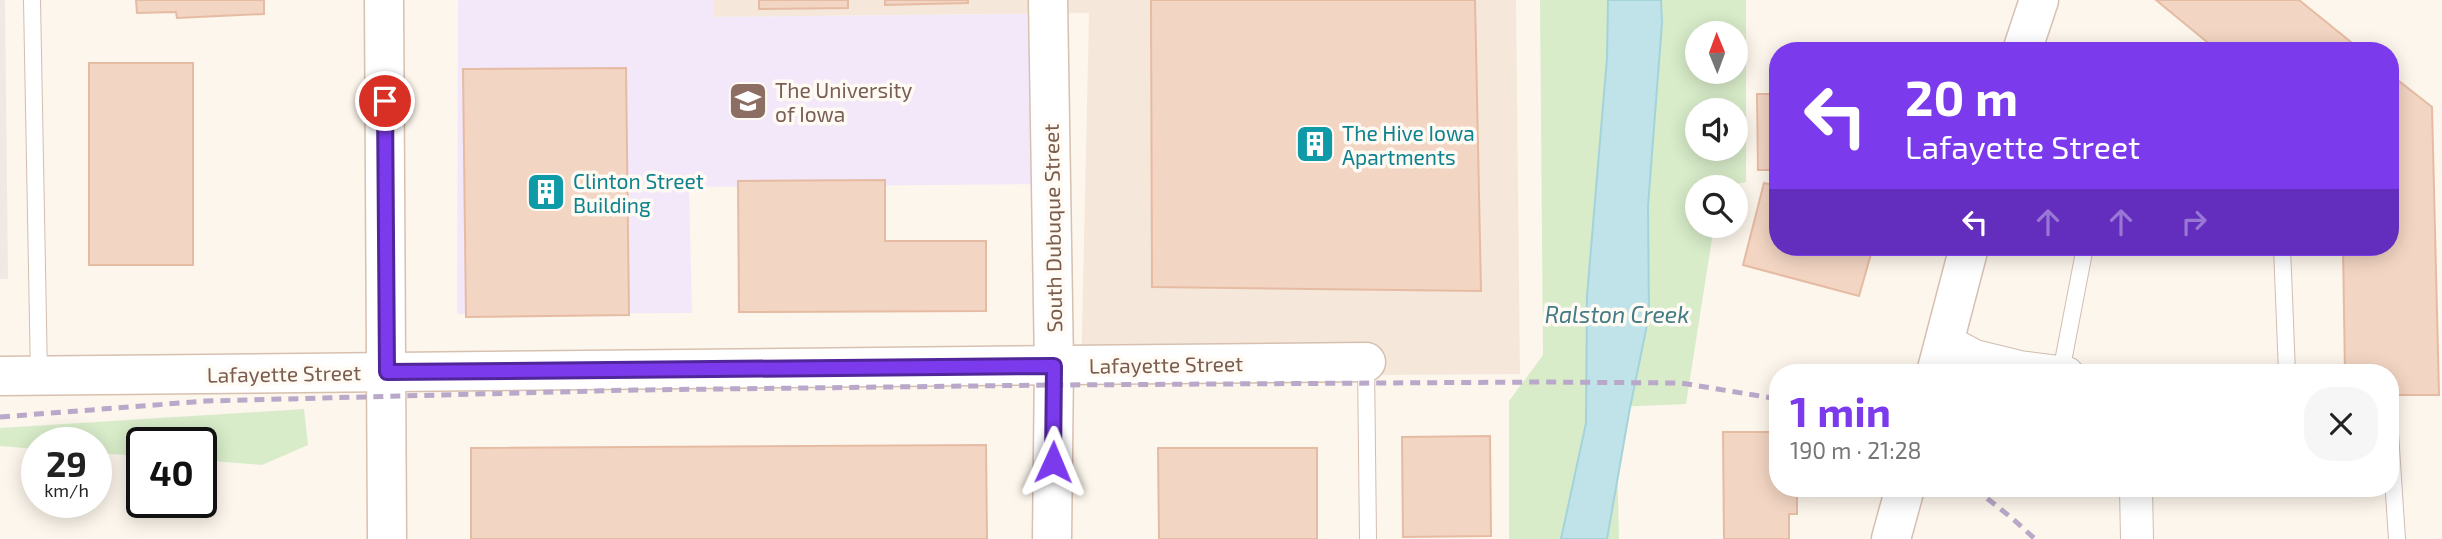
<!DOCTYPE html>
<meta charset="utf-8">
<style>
:root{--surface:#fff;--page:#f6f6f6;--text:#222;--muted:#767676;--accent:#7c3aed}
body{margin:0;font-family:"Exo 2",sans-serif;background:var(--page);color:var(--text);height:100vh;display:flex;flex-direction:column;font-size:26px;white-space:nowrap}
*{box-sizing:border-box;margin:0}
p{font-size:23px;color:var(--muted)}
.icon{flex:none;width:38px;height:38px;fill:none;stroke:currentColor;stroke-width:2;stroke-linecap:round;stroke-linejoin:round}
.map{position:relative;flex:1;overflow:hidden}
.details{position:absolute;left:1769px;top:364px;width:630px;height:133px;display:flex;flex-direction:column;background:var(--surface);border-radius:28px;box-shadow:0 4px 18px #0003}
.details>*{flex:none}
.top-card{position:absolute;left:1769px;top:42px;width:630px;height:214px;border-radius:28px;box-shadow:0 4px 18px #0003;background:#7c3aed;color:#fff;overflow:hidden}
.needle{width:46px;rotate:359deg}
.controls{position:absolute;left:1685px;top:21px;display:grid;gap:14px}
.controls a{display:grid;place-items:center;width:63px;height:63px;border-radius:50%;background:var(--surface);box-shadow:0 4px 18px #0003;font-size:35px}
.speed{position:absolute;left:21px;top:427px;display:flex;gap:14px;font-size:35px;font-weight:700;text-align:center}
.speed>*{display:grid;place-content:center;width:91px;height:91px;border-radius:50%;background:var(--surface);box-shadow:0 4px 18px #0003;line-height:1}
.speed small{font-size:18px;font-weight:400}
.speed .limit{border:4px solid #111;border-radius:10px;background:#fff;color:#111}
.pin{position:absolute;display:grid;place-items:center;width:60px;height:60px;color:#fff;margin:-30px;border:4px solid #fff;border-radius:50%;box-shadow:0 2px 7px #0007}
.me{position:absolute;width:77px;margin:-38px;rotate:1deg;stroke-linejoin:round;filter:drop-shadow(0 0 5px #0008)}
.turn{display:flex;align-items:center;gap:24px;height:147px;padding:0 21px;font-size:32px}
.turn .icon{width:91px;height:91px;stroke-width:2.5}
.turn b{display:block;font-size:49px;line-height:60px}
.lanes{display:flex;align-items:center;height:66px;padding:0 21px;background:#0003;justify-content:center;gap:35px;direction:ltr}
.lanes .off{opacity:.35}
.round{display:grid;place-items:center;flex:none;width:74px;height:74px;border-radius:28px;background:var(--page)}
.head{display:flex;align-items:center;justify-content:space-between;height:119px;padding:0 21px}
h1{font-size:42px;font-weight:700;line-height:52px;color:var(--accent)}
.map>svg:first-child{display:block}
</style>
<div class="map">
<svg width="2442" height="539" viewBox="0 0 2442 539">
<rect width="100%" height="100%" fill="#fdf6ec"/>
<path fill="#f5e8da" d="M 713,0 L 1516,0 L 1520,374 L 1081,377 L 1089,13 L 713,17 Z"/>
<path fill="#efe9e4" d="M 0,0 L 5,0 L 8,279 L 0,279 Z"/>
<path fill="#f3e8fa" d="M 458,0 L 713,0 L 714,17 L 1027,14 L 1051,184 L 689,187 L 692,313 L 457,314 Z"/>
<g fill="#d8ecc9" fill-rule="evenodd">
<path d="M 1540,0 L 1746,0 L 1746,182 L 1721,187 L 1698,187 L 1698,226 L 1714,226 L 1686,404 L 1616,407 L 1619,539 L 1509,539 L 1509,401 L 1543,355 ZM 1698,33 L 1736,33 L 1736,72 L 1698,72 ZM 1698,110 L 1736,110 L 1736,149 L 1698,149 Z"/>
<path d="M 304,409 L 308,445 L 262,465 L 201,460 L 201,443 L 142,443 L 142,456 L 96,453 L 96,443 L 37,443 L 37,449 L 0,446 L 0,428 Z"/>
</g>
<path fill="#bfe3e8" stroke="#a5d3da" stroke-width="2" d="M 1608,0 L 1661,0 L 1662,23 L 1648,206 L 1649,315 L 1629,413 L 1607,539 L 1561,539 L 1586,423 L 1587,296 L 1607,58 Z"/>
<g fill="#f3d5c3" stroke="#e6bba3" stroke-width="2">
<path d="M 136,0 L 264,0 L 264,14 L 177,18 L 176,12 L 137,13 Z"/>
<path d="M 759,0 L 848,0 L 848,8 L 759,9 Z"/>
<path d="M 885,0 L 968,0 L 968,3 L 885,5 Z"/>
<path d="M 1151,0 L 1475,0 L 1481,291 L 1152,287 Z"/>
<path d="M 2156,0 L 2299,0 L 2362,51 L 2218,51 Z"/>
<rect x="89" y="63" width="104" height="202"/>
<path d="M 626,68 L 629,315 L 466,317 L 463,69 Z"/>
<path d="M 2390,74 L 2432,107 L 2439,395 L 2390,395 L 2390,373 L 2345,373 L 2343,247 L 2390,247 Z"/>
<path d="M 1757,94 L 1778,94 L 1778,170 L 1758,170 Z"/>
<path d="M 885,180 L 885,241 L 986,241 L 986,311 L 739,312 L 738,181 Z"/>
<path d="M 1764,183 L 1778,186 L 1778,247 L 1873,247 L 1859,296 L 1743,265 Z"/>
<path d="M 1723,432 L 1778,432 L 1778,488 L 1797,488 L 1797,514 L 1789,514 L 1789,539 L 1724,539 Z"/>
<path d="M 1490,436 L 1491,536 L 1403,537 L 1402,437 Z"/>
<path d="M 986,445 L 987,539 L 471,539 L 471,448 Z"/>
<path d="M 1158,448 L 1317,448 L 1317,539 L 1159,539 Z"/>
</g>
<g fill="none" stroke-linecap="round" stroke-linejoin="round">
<g stroke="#d1beb0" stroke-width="18">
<g id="lane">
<path d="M 32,0 L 39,376"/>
<path d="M 2282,247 L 2287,373"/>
<path d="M 1366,362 L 1368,539"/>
<path d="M 2061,372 L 2085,247"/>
<path d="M 2390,433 L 2397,539"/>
</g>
</g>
<g stroke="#d1beb0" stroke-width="34">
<g id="street">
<path d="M 1945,340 L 1975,356 L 2020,367 L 2067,373"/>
<path d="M 2136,488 L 2137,539"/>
</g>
</g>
<g stroke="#d6c0b0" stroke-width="41">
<g id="secondary">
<path d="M 384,0 L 387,539"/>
<path d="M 1048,0 L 1054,366 L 1052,539"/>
<path d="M 2022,51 L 2039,0"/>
<path d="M 1936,373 L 1969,247"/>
<path d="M 0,376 L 1366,362"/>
<path d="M 1891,539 L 1905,488"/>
</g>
</g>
<use href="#lane" stroke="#fff" stroke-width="16"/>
<use href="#street" stroke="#fff" stroke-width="32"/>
<use href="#secondary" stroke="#fff" stroke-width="38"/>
<g stroke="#b9a8c9" stroke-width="5" stroke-dasharray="10 7" stroke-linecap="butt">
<path d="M 0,417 L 206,401 L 635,390 L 1054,385 L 1546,382 L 1681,383 L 1778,399"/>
<path d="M 1974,488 L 2013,519 L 2035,539"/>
</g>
</g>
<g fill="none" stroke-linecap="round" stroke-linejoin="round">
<g stroke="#51269a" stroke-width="18">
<path id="route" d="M 385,101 L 387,372 L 1054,366 L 1053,462"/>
</g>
<use href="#route" stroke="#7c3aed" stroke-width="12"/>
</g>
<defs>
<g id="university-square" transform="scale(2.0125)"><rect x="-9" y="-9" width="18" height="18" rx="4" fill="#8d6e63" stroke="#fffaf3"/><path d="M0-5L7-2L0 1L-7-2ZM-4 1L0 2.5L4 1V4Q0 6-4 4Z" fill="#fff"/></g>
<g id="building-square" transform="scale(2.0125)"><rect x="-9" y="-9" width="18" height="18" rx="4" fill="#0f9aa8" stroke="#fffaf3"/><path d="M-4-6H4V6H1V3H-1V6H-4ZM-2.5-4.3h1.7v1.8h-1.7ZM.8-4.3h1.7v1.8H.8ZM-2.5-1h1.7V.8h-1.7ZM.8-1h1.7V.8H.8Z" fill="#fff"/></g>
</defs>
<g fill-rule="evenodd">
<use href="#university-square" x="748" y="101"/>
<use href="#building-square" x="1315" y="144"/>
<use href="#building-square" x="546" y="192"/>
</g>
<g text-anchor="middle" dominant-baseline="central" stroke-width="7" stroke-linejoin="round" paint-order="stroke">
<g font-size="21" fill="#785e54" stroke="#fffaf3" text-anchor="start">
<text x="775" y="89">The University<tspan x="775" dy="24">of Iowa</tspan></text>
</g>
<g font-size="21" fill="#0d838f" stroke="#fffaf3" text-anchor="start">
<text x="1342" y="132">The Hive Iowa<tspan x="1342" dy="24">Apartments</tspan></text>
<text x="573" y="180">Clinton Street<tspan x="573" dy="24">Building</tspan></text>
</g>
<g font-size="21" fill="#7a5c4d" stroke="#fffaf3">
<text transform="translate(1052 228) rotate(-91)">South Dubuque Street</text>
<text transform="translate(1166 364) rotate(-1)">Lafayette Street</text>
<text transform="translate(284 373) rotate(-1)">Lafayette Street</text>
</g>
<g font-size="23" font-style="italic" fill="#437c86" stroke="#fffaf3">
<text x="1617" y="314">Ralston Creek</text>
</g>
</g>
</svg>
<div class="controls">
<a><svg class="needle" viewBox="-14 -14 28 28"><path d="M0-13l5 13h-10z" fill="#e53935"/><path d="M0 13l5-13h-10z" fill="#767676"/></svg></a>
<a><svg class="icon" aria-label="sound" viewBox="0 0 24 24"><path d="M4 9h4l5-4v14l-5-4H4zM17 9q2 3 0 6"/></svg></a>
<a><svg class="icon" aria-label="search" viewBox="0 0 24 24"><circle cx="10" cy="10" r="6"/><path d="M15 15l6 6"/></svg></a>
</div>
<div class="speed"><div>29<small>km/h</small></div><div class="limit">40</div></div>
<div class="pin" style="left:385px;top:101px;background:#d93025"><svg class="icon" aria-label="arrive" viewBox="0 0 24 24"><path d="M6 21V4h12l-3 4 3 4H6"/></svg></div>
<svg class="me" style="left:1053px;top:462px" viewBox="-20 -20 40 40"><path d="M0-17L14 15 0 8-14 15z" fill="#7c3aed" stroke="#fff" stroke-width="4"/></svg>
<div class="top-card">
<div class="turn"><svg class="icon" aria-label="left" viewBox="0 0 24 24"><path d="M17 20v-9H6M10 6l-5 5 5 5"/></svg><div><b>20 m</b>Lafayette Street</div></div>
<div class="lanes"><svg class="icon" aria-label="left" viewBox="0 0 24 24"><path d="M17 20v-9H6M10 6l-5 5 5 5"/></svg><svg class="icon off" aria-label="ahead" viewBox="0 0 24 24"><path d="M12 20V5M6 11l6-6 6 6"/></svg><svg class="icon off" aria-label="ahead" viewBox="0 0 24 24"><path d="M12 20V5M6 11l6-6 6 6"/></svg><svg class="icon off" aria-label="right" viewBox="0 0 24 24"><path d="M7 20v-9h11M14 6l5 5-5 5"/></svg></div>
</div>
<section class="details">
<div class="head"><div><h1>1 min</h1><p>190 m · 21:28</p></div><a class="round"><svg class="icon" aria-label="close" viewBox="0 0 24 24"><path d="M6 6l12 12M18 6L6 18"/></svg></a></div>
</section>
</div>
